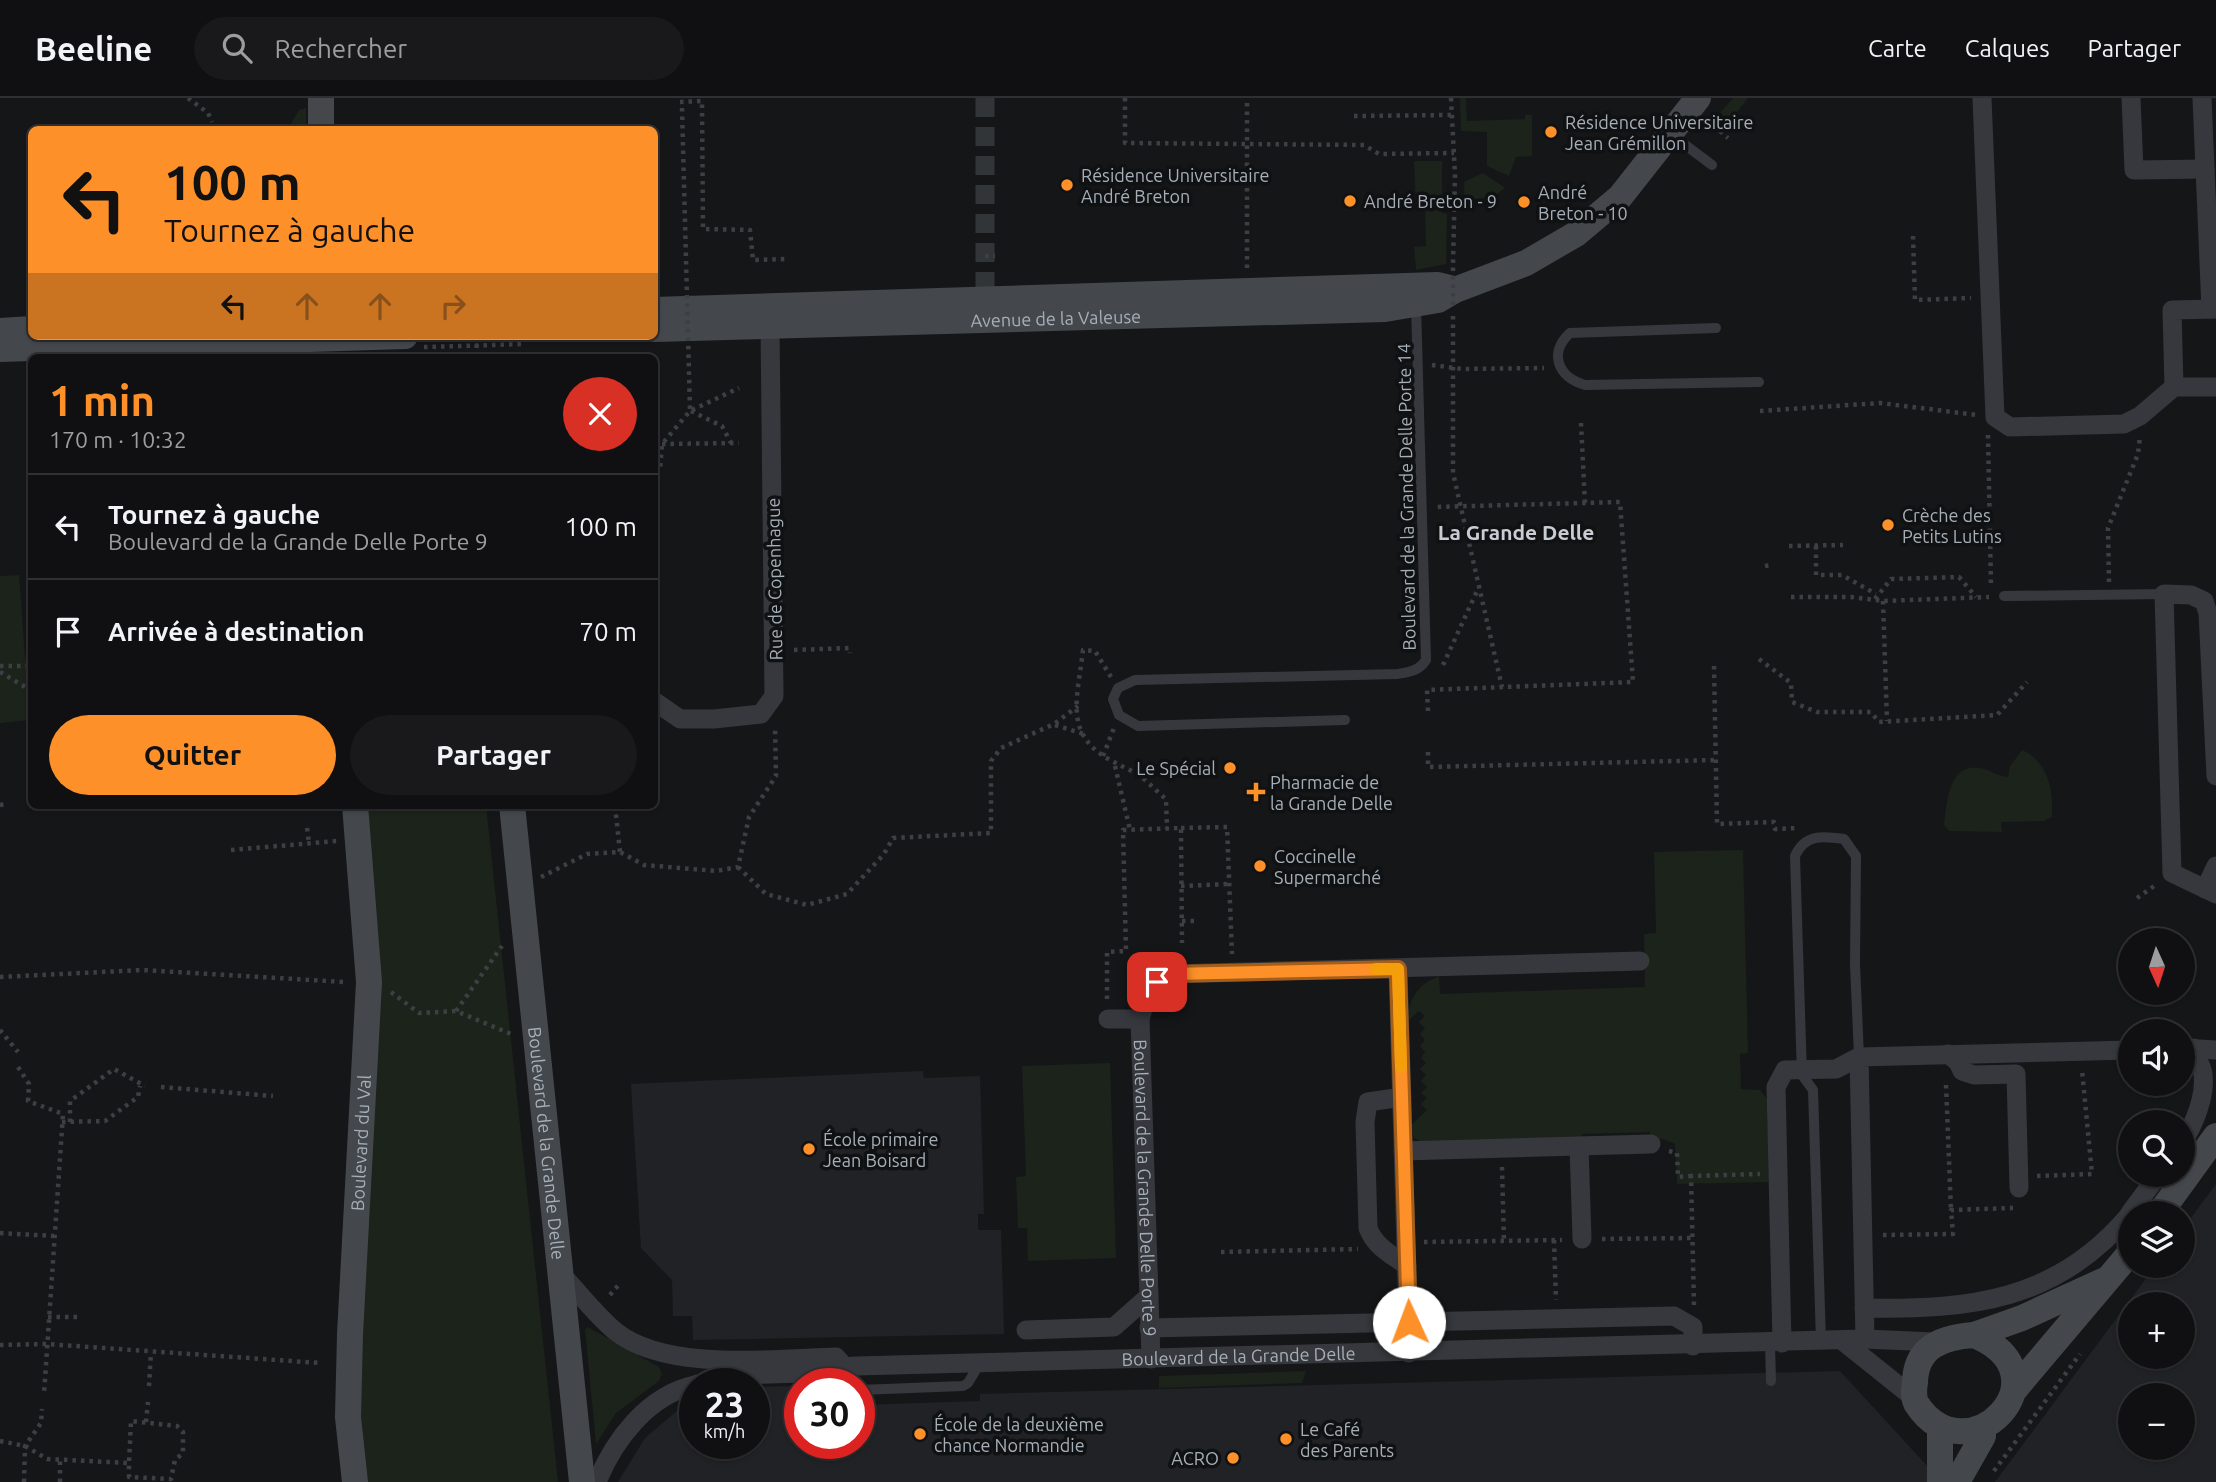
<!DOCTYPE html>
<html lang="fr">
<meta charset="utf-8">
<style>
:root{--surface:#101012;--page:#19191b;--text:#f1f3f6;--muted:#9c9d9f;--line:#303032;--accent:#fd9028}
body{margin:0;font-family:Ubuntu,sans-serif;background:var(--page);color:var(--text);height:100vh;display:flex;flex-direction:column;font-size:26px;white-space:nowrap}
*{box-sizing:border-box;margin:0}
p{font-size:23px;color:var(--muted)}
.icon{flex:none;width:38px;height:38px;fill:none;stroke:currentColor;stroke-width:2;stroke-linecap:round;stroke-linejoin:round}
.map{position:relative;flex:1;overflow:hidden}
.panel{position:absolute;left:28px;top:256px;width:630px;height:455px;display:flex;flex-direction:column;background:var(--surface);border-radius:10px;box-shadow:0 2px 5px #0004,0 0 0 2px var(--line)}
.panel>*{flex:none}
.guide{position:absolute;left:28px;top:28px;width:630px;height:214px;border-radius:10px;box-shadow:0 2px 5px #0004,0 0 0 2px var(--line);background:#fd9028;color:#111;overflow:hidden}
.needle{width:46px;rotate:177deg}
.fabs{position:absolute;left:2118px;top:830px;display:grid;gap:14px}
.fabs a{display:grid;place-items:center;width:77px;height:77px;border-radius:50%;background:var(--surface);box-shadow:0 2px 5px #0004,0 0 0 2px var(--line);font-size:35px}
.speed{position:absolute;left:679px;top:1270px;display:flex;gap:14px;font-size:35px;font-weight:700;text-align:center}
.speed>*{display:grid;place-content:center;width:91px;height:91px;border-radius:50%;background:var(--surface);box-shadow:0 2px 5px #0004,0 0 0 2px var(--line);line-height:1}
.speed small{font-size:18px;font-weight:400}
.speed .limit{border:10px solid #d22;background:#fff;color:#111}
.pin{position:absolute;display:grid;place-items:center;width:60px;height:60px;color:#fff;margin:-30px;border-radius:14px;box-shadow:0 4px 10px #0006}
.me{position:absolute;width:77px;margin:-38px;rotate:358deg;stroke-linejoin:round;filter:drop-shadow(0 0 5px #0008)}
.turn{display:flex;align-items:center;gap:24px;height:147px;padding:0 21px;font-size:32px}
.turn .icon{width:91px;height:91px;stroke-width:2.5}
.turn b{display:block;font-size:49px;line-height:60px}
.lanes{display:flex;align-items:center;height:66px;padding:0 21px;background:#0003;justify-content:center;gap:35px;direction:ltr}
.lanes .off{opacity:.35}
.round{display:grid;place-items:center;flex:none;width:74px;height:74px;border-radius:37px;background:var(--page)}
.head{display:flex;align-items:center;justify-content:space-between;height:119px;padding:0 21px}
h1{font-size:42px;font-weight:600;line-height:52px;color:var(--accent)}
.action{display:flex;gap:14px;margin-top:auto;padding:14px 21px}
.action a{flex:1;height:80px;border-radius:42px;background:var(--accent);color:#111;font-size:28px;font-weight:600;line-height:80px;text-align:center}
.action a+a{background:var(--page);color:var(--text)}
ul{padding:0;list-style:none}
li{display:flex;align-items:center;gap:21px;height:105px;padding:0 21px;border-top:2px solid var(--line)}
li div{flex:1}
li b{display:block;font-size:26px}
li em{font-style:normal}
header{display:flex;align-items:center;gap:42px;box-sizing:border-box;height:98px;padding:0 35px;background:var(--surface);border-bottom:2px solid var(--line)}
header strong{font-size:33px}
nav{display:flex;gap:38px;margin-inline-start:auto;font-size:24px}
.search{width:490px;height:63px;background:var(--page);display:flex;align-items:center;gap:18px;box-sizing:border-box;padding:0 24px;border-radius:38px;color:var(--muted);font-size:26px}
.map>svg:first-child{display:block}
</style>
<header>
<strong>Beeline</strong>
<div class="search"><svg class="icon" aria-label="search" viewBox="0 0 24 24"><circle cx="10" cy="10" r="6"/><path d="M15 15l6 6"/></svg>Rechercher</div>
<nav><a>Carte</a><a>Calques</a><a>Partager</a></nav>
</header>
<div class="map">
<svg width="2216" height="1384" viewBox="0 0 2216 1384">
<rect width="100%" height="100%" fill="#151618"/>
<g fill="#212225" fill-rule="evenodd">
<path d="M 923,973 L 924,980 L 980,978 L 984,1116 L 978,1116 L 978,1132 L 1001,1132 L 1004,1236 L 693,1242 L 692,1218 L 673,1218 L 672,1182 L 641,1150 L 631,986 Z"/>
<path d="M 2216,1086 L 2216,1384 L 1995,1384 L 2156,1167 L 2182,1167 L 2182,1132 ZM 2130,1206 L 2182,1206 L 2182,1258 L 2130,1258 ZM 2130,1297 L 2182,1297 L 2182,1349 L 2130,1349 Z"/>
<path d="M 1840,1273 L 1942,1384 L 618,1384 L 645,1340 L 678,1312 L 695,1305 L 695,1346 L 754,1346 L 754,1289 L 794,1288 L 796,1308 L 800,1308 L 800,1346 L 859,1346 L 859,1307 L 980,1303 L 980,1296 Z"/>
</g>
<g fill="#1b231b">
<path d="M 1460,0 L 1466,0 L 1467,23 L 1525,21 L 1525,17 L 1532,17 L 1532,58 L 1516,59 L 1509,78 L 1487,68 L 1487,34 L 1461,33 Z"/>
<path d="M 1733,0 L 1748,0 L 1724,31 L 1713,23 Z"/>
<path d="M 306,10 L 306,31 L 288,31 L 299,12 Z"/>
<path d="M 1414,63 L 1442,63 L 1442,115 L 1447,116 L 1446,166 L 1416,172 L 1414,149 L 1426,148 L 1425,111 L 1416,110 Z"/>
<path d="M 1483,75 L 1505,90 L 1487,104 L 1465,109 L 1464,84 Z"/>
<path d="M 467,254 L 467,259 L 348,259 L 352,256 Z"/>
<path d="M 19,477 L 25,559 L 31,559 L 31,622 L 0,625 L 0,478 Z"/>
<path d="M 2022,652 C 2048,663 2054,693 2052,719 L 2044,723 L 2001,724 L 2002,734 L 1949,733 L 1944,727 C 1947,702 1949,659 1987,672 C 1995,675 1999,678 2008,679 L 2010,668 Z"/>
<path d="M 368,707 L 486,707 L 558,1384 L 368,1384 L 360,1309 Z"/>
<path d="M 1743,752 L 1748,955 L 1740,956 L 1741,991 L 1760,992 L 1767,1001 L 1769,1084 L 1677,1086 L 1675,1046 L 1663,1041 L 1650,1041 L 1650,1034 L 1582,1036 L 1580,1041 L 1422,1044 L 1414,1040 L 1411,1027 L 1427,1012 L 1421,1006 L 1427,1000 L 1421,995 L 1427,989 L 1421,983 L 1426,977 L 1420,971 L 1426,965 L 1421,960 L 1425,954 L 1420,948 L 1425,942 L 1420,936 L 1425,930 L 1419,924 L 1425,918 L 1419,913 L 1408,923 C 1408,901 1418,886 1439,878 L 1440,896 L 1645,889 L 1644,836 L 1656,835 L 1654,754 Z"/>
<path d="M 1110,965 L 1116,1160 L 1028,1163 L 1027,1130 L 1018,1130 L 1016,1079 L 1026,1078 L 1022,968 Z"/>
<path d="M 588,1229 L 659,1269 L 662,1276 L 659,1283 L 616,1315 L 596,1346 L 585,1231 Z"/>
<path d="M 1306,1273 L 1302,1285 L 1159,1290 L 1159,1278 Z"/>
</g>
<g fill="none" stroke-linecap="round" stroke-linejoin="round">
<path stroke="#323538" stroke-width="19" stroke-dasharray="19 10" stroke-linecap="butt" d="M 985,0 L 985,203"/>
<g stroke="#3c4044" stroke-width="4.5" stroke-dasharray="3.5 5" stroke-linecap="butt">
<path d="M 188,0 L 208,15 L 212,24"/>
<path d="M 1125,0 L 1125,45 L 1364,47 L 1379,56 L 1454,55"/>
<path d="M 1451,0 L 1455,77 L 1453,167"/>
<path d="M 680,4 L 702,3 L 703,131 L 750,132 L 753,162 L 785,161"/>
<path d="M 1354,18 L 1451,17"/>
<path d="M 1720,33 L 1728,40"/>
<path d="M 1913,138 L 1915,202 L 1971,200"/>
<path d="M 985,158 L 995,158"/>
<path d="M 1247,170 L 1247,0"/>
<path d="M 1453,218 L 1453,375 L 1502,589"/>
<path d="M 476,238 L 477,255"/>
<path d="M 424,249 L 525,246"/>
<path d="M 1432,267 L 1462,271 L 1544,270"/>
<path d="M 691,313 L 722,328 L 731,345"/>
<path d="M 1760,313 L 1880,305 L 1977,317"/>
<path d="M 1581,325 L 1585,406"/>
<path d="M 1988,337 L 1991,489"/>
<path d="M 662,346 L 739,345"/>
<path d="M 654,371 L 660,371 L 662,346 L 690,313 L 739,290"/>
<path d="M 1789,448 L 1843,447"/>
<path d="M 1816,448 L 1816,477 L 1842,477 L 1876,496"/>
<path d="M 1765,468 L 1771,467"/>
<path d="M 2109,484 L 2108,430 L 2138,356 L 2140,338"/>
<path d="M 1791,499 L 1851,499 L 1883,503 L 1989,499"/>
<path d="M 1875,501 L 1891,481 L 1959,479 L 1976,499"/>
<path d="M 1883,503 L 1887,623"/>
<path d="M 794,552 L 849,550 L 850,555"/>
<path d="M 1759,561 L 1791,585 L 1792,604 L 1817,614 L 1871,614 L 1879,624 L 1997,617 L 2027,584"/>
<path d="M 1443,567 L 1477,493"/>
<path d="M 0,568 L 32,568"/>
<path d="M 1714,568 L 1717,726 L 1774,724 L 1775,731 L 1798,730"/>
<path d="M 0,574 L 32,593"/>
<path d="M 1111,579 L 1095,553 L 1083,552 C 1081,572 1075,597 1077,617 C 1081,650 1107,661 1132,673 C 1144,679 1155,692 1166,701 L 1167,731"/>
<path d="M 1428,613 L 1427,592 L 1633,584 L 1620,404 L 1434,409"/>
<path d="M 1055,627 L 1084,636"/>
<path d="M 1428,654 L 1428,669 L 1716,662"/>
<path d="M 1103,658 L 1114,630"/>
<path d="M 1115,668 L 1130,732"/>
<path d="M 0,707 L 8,706"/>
<path d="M 615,708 L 620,754"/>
<path d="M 307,730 L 309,745"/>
<path d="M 1181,730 L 1227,729 L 1232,856"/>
<path d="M 231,752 L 337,743"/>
<path d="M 738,769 L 766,796 L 807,807 L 847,796 L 884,756 L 893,740 L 991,735 L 991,663 L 1001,650 L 1054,626 L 1078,608"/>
<path d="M 541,779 L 587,756 L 620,754 L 644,767 L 716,773 L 738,769 L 749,719 L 776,678 L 775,629"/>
<path d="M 1181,788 L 1229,786"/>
<path d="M 2137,800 L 2157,786"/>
<path d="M 1182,823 L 1194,823"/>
<path d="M 0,879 L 142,872 L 345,884"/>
<path d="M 391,894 L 419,915 L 456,913 L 511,936"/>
<path d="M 1107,901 L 1107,854 L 1126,853 L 1123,732 L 1181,730 L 1182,845"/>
<path d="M 456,913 L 502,848"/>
<path d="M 0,932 L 18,954"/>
<path d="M 18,969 L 29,986 L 28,1003 L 63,1016 L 44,1296"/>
<path d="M 1946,987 L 1951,1112"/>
<path d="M 161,989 L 273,998"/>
<path d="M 62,1024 L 105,1023 L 138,999 L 140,988"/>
<path d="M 70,1024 L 70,1003 L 114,971 L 145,988"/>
<path d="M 1669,1053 L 1677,1055 L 1678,1079 L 1691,1078"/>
<path d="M 1502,1069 L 1504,1143"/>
<path d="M 2037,1078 L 2092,1076 L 2082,972"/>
<path d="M 0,1135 L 54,1138"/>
<path d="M 1883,1137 L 1953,1136 L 1951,1112 L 2013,1110"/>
<path d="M 1602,1141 L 1692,1140"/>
<path d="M 1554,1142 L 1556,1202"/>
<path d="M 1424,1144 L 1562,1142"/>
<path d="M 1221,1154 L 1358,1151"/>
<path d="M 610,1197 L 621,1184"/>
<path d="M 1694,1207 L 1691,1078 L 1760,1076"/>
<path d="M 48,1219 L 81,1219"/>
<path d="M 0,1247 L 46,1246 L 320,1265"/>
<path d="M 149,1288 L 151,1254"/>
<path d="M 146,1324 L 148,1304"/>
<path d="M 0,1343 L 25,1348 L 47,1361 L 129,1365 L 129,1379 L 171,1381 L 175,1362 L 183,1355 L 183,1334 L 177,1328 L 131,1323 L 129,1365"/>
<path d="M 1994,1373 L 2080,1256"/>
<path d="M 24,1384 L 25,1348 L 41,1325 L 42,1311"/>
<path d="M 60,1384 L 60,1362"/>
</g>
<g stroke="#36383d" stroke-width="10">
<path d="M 1672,37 L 1712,67"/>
<path d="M 1716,230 L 1570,235 C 1548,255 1558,279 1585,287 L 1759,284"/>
<path d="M 2004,498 L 2164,496"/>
<path d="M 1345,622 L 1138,628 L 1119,617 L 1113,601 L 1118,590 L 1135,582 L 1397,576 C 1409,574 1419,573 1426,562 L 1416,207"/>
<path d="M 1821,1243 L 1813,992 L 1802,977 L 1795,758 C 1805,736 1822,738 1844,741 L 1856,758 L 1855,866 L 1859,959"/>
<path d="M 1770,1246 L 1771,1283"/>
<path d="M 845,1269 L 851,1286"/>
<path d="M 859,1292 L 963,1288 L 968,1285 L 980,1265"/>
</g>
<g stroke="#36383d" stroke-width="19">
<path d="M 1982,0 L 1995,319 L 2010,329 L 2124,326 L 2140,318 L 2174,289 L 2216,289"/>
<path d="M 2131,0 L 2134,72 L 2205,71"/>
<path d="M 2202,0 L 2211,211"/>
<path d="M 2174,289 L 2172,212 L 2216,211"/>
<path d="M 654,603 L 680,621 L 714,621 L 761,616 L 774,598 L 770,228"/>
<path d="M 2216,678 L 2208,515 L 2204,503 L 2191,497 L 2164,496 L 2172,775 L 2216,796"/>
<path d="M 2205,791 L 2216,768"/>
<path d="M 1398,871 L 1409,1255"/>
<path id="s1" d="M 1108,921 L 1140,921 L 1151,1261"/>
<path d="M 1140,921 C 1146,899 1151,888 1171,876 L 1640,863"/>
<path d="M 2183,950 L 2216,952"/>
<path d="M 1948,956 L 1958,964 L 1962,973 L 1974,977 L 2016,976 L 2019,1090"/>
<path d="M 1402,999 L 1368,1004 L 1365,1024 L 1368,1130 C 1375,1149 1391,1156 1407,1168"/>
<path d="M 2182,1045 C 2194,1027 2206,998 2203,976 C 2202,968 2196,958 2193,950"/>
<path d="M 1579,1048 L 1582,1141"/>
<path d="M 1403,1053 L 1651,1046"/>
<path d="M 2130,1115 L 2159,1076"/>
<path d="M 563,1178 C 580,1196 596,1217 615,1233 C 665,1274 775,1261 836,1259 L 845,1269"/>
<path d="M 1864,1210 C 1971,1212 2057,1203 2130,1116"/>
<path d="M 1149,1230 L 1674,1218 L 1693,1229 L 1693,1248"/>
<path d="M 1026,1232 L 1114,1229 L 1149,1198"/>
<path d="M 1865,1241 L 1859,959 L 2130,952"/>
<path d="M 1844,1244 L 1914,1300"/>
<path d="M 1782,1245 L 1776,989 L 1785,972 L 1836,971 L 1859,959"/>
<path id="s2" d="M 697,1286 L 742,1277 L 836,1274 L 845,1269 L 856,1268 L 1865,1241 L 1934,1244"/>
<path d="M 597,1384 C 614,1342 648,1297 695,1287"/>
</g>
<g stroke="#44484d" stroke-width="26">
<path d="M 321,32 L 321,0"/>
<path d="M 654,212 L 1438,187 L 1450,190"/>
<path id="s3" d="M 654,231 L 1385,211 L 1438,202 L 1455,192 L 1526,165 L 1576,136 L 1620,99 L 1698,0"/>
<path d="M 0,233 L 32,231"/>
<path d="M 0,251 L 405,238"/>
<path id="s4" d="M 512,707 L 582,1384"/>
<path d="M 2160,1115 L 2216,1038"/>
<path d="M 1974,1237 C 2072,1277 1966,1384 1916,1305 C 1913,1298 1914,1291 1915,1284 C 1916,1248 1943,1239 1974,1237 Z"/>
<path d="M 1974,1237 L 2022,1220 L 2105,1182"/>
<path d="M 2015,1291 L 2130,1155"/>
<path id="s5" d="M 355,1384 L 348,1319 L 350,1236 L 369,884 L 355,707"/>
<path d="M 1940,1384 L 1940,1335"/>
<path d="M 1957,1384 L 1983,1338"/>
</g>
<g stroke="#3c4044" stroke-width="4.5" stroke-dasharray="3.5 5" stroke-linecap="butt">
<path d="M 682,10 L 690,313"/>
<path d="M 1453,207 L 1453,168"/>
</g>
</g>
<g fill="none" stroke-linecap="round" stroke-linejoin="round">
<g stroke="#a45e1a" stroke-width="18">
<path id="route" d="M 1157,884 L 1171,876 L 1398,871 L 1409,1224"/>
</g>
<use href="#route" stroke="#fd9028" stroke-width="12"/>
<path stroke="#f59e0b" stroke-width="12" d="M 1376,871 L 1398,871 L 1401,969"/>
</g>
<g fill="#fd9028" stroke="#101113" stroke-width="2.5">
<circle cx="1551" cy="34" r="7"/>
<circle cx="1067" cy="87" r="7"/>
<circle cx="1350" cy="103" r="7"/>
<circle cx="1524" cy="104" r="7"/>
<circle cx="1888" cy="427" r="7"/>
<circle cx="1230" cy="670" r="7"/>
<path d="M1252.5 683.5h7v7h7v7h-7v7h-7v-7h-7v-7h7z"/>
<circle cx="1260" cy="768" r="7"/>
<circle cx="809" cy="1051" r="7"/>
<circle cx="920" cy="1336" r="7"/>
<circle cx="1286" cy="1341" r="7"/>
<circle cx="1233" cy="1360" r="7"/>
</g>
<g text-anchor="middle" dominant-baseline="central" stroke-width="7" stroke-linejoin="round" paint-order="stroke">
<g font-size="18" fill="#a6afb8" stroke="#101113" text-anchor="start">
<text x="1565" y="24">Résidence Universitaire<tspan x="1565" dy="21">Jean Grémillon</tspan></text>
<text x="1081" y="77">Résidence Universitaire<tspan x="1081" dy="21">André Breton</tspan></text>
<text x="1538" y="94">André<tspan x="1538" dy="21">Breton - 10</tspan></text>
<text x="1364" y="103">André Breton - 9</text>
<text x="1902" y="417">Crèche des<tspan x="1902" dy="21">Petits Lutins</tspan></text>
<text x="1216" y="670" text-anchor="end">Le Spécial</text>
<text x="1270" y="684">Pharmacie de<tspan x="1270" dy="21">la Grande Delle</tspan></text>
<text x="1274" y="758">Coccinelle<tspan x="1274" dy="21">Supermarché</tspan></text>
<text x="823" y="1041">École primaire<tspan x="823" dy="21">Jean Boisard</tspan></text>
<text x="934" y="1326">École de la deuxième<tspan x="934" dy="21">chance Normandie</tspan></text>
<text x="1300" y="1331">Le Café<tspan x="1300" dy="21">des Parents</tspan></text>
<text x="1219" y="1360" text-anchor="end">ACRO</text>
</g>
<g font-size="18" fill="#a6afb8" stroke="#101113">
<text stroke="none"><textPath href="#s3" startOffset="402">Avenue de la Valeuse</textPath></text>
<text transform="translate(1406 399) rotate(-91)">Boulevard de la Grande Delle Porte 14</text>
<text transform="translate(774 481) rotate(-91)">Rue de Copenhague</text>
<text stroke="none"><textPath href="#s5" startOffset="340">Boulevard du Val</textPath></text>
<text stroke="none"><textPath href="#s4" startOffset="340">Boulevard de la Grande Delle</textPath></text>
<text stroke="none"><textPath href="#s1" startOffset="201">Boulevard de la Grande Delle Porte 9</textPath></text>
<text stroke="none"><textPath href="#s2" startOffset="544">Boulevard de la Grande Delle</textPath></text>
</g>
<g font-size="21" font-weight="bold" fill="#c8cdd4" stroke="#101113">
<text x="1516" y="434">La Grande Delle</text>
</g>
</g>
</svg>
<div class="fabs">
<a><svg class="needle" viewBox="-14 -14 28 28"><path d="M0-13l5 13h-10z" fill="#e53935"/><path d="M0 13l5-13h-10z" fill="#9c9d9f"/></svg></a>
<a><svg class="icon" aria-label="sound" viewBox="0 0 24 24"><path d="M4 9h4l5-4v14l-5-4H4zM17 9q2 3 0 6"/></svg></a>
<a><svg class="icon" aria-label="search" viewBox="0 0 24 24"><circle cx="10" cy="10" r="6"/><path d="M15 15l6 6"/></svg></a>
<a><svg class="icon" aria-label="layers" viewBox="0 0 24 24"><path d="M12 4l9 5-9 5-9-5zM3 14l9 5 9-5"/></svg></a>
<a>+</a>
<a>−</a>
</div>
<div class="speed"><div>23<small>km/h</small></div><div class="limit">30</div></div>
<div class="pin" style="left:1157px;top:884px;background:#d93025"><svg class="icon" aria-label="arrive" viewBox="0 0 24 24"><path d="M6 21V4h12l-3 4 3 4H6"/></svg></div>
<svg class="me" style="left:1409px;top:1224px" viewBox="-20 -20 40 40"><circle r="19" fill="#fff"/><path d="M0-13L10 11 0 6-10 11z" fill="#fd9028"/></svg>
<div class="guide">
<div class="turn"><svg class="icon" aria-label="left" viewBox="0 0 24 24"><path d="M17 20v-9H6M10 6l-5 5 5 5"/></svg><div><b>100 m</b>Tournez à gauche</div></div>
<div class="lanes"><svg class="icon" aria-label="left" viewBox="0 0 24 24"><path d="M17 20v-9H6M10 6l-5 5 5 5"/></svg><svg class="icon off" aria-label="ahead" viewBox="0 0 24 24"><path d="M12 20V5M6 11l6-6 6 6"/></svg><svg class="icon off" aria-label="ahead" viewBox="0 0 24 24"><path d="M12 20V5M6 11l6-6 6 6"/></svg><svg class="icon off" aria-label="right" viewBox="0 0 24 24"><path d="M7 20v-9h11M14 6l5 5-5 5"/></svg></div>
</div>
<section class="panel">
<div class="head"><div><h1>1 min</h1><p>170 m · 10:32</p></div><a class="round" style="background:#d93025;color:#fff"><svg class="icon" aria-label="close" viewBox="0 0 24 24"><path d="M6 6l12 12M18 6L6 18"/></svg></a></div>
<ul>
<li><svg class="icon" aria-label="left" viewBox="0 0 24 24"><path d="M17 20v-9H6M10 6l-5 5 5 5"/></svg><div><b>Tournez à gauche</b><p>Boulevard de la Grande Delle Porte 9</p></div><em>100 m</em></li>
<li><svg class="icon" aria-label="arrive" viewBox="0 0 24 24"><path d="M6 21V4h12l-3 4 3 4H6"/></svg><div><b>Arrivée à destination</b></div><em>70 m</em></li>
</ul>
<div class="action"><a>Quitter</a><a>Partager</a></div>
</section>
</div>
